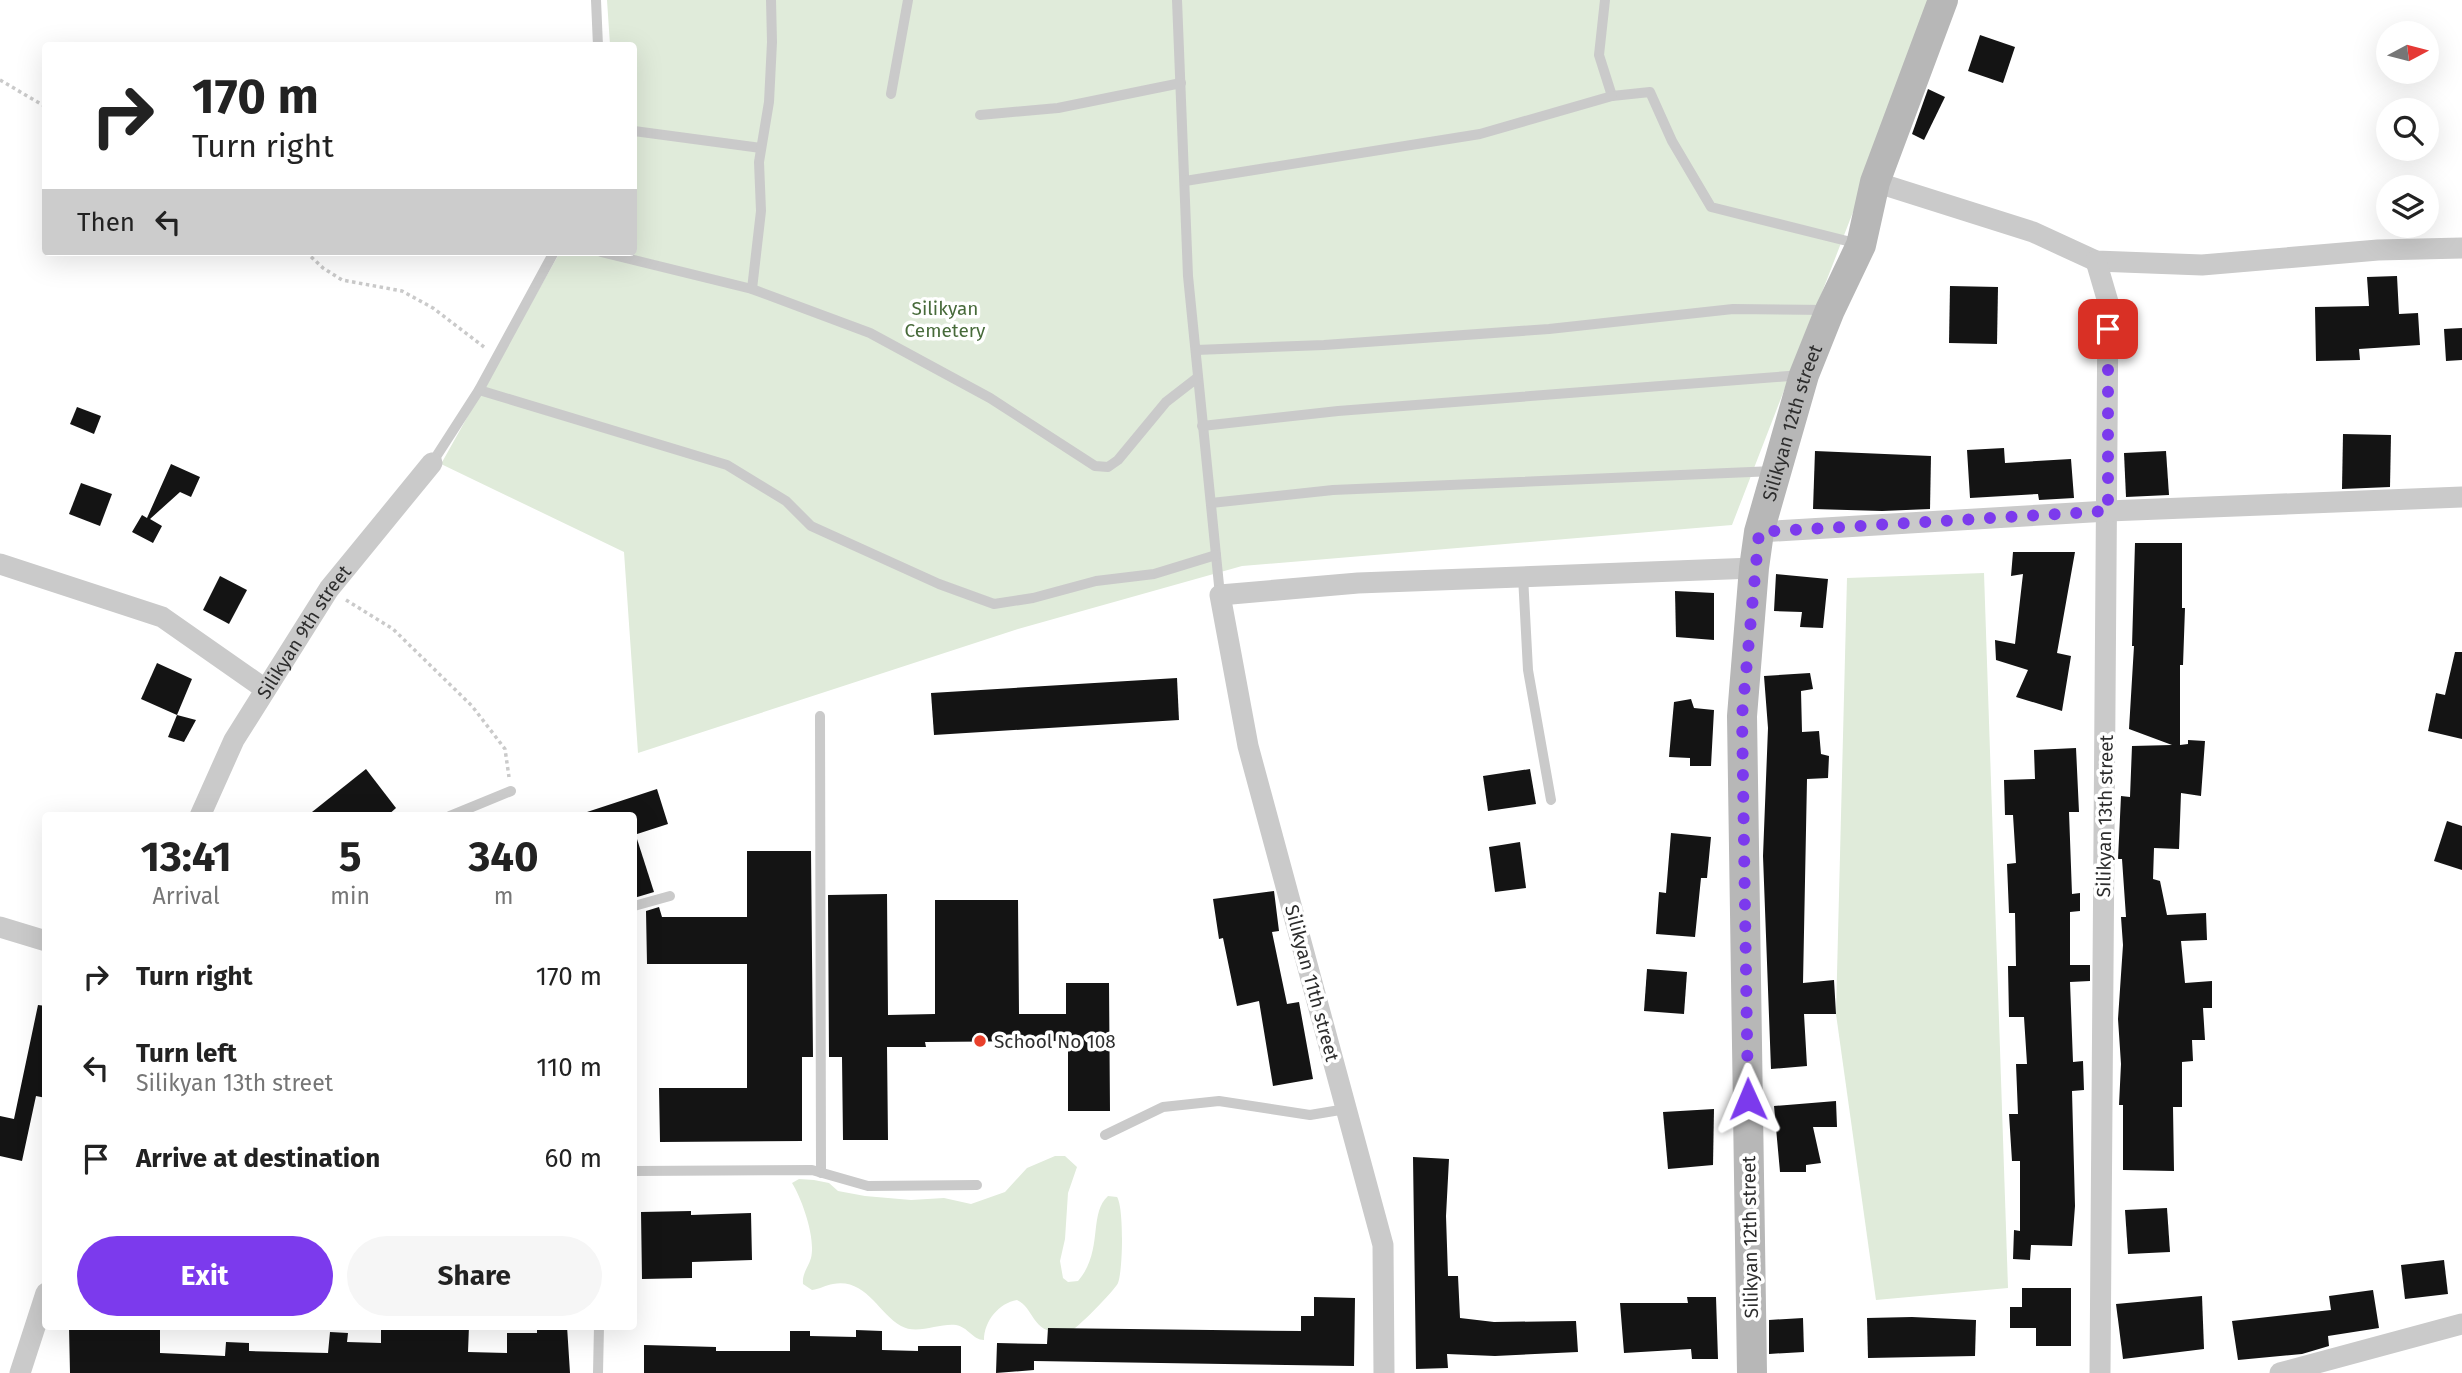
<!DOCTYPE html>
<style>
:root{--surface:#fff;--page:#f6f6f6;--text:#222;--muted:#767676;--accent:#7c3aed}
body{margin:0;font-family:"Fira Sans",sans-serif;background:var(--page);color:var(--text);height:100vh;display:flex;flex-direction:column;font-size:26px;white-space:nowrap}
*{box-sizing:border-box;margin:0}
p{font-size:23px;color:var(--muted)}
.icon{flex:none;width:38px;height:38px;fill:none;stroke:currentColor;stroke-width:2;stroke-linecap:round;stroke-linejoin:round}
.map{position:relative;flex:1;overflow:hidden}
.side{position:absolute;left:42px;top:812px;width:595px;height:518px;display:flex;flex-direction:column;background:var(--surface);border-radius:7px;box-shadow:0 7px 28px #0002}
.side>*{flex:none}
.top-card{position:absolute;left:42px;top:42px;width:595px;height:214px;border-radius:7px;box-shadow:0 7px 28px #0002;background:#fff;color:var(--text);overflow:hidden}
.needle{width:46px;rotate:83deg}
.fabs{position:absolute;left:2376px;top:21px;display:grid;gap:14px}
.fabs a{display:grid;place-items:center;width:63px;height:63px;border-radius:50%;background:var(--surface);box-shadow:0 7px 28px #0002;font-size:35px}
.pin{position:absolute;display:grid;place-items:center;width:60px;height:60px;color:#fff;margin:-30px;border-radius:14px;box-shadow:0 4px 10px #0006}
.me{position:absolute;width:77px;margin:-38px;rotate:359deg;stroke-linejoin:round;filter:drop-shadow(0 0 5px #0008)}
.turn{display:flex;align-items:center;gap:24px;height:147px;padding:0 35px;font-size:32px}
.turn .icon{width:91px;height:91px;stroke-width:2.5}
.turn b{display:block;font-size:49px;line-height:60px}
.then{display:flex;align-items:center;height:66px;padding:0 35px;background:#0003;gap:14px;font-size:26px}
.eta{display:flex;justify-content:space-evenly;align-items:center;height:119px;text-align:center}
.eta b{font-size:42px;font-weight:700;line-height:49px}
.primary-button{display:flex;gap:14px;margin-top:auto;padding:14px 35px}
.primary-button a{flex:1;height:80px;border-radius:42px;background:var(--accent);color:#fff;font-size:28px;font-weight:700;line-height:80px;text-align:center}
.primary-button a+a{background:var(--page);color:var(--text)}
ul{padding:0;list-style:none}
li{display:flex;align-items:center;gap:21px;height:91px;padding:0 35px}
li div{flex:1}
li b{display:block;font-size:26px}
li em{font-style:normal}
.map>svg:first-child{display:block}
</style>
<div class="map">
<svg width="2462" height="1373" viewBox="0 0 2462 1373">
<rect width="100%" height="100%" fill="#fff"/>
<g fill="#e0ebda">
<path d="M 607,0 L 1935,0 L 1732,525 L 1242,566 L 1018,629 L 638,753 L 624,552 L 441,464 L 560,252 L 634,252 L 634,46 L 610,45 Z"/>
<path d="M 1984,573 L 2008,1288 L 1876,1300 L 1836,1014 L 1847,578 Z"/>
<path d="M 1055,1156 L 1065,1156 L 1077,1167 L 1068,1193 L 1065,1239 L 1060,1261 L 1063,1278 L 1068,1282 L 1078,1281 C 1104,1251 1088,1214 1108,1196 L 1117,1197 C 1124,1207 1123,1270 1118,1283 C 1115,1290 1075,1331 1069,1332 C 1031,1337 1036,1309 1017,1300 C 999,1303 984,1321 984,1340 C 973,1340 968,1327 956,1325 C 939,1323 917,1335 901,1326 C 878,1313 866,1278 833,1284 C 826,1285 820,1289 812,1290 L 803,1284 C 802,1273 808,1268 811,1258 C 816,1238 802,1199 792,1183 L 799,1179 L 814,1180 L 829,1183 L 838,1191 L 865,1196 L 911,1200 L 944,1198 L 971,1204 L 1005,1192 L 1027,1168 Z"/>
</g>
<g fill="#141414">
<path d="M 1980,35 L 2015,47 L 2003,83 L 1968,71 Z"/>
<path d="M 1928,89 L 1945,97 L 1924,140 L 1912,134 Z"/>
<path d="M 2397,276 L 2399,314 L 2418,313 L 2420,345 L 2359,349 L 2360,360 L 2316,361 L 2315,307 L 2369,306 L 2367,277 Z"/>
<path d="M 1950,286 L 1998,287 L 1997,344 L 1949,343 Z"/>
<path d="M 2462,328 L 2462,360 L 2446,361 L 2444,329 Z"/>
<path d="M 77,407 L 101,416 L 94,434 L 70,424 Z"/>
<path d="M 2343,434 L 2391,435 L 2390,487 L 2342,489 Z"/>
<path d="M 2004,448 L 2005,463 L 2071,459 L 2074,498 L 2039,500 L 2038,494 L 1970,498 L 1967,450 Z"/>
<path d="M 1815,451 L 1931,456 L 1930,509 L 1882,511 L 1813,509 Z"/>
<path d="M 2166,451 L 2169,495 L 2126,497 L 2124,453 Z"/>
<path d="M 171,464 L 200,477 L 191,497 L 180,492 L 150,519 L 162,526 L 153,543 L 132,532 L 142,515 L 147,518 Z"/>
<path d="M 81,483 L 112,494 L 100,526 L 69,514 Z"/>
<path d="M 2135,543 L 2182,543 L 2182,608 L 2185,608 L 2183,665 L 2180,665 L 2180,745 L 2188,744 L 2188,740 L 2205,741 L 2201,796 L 2181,793 L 2179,849 L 2154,848 L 2153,879 L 2160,881 L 2167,915 L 2206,913 L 2207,940 L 2181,941 L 2185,983 L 2212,981 L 2212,1008 L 2203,1008 L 2205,1040 L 2192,1040 L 2193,1061 L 2182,1062 L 2182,1107 L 2173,1107 L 2174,1171 L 2123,1170 L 2123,1105 L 2119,1105 L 2121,1064 L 2118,1019 L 2123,945 L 2121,917 L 2126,917 L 2122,859 L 2118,859 L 2121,796 L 2130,797 L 2132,746 L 2172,745 L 2129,729 L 2134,646 L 2132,646 Z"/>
<path d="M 2013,552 L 2075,552 L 2057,653 L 2071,656 L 2062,711 L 2016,697 L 2028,670 L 1996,660 L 1995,640 L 2015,644 L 2023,574 L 2011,576 Z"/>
<path d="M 1776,574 L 1828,579 L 1823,628 L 1800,627 L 1802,612 L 1774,611 Z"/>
<path d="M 220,576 L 247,590 L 229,624 L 203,610 Z"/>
<path d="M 1675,591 L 1714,593 L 1714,640 L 1676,637 Z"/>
<path d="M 2455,652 L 2462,652 L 2462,739 L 2428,731 L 2436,693 L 2445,695 Z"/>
<path d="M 157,663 L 192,679 L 177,715 L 141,699 Z"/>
<path d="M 1810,673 L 1813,689 L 1801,691 L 1802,732 L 1819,731 L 1821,754 L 1829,756 L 1828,778 L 1807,779 L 1803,983 L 1834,980 L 1836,1014 L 1804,1014 L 1807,1066 L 1771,1069 L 1763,856 L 1768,728 L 1764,676 Z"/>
<path d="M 1177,678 L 1179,720 L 934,735 L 931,693 Z"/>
<path d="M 1691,699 L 1694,708 L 1714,710 L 1711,766 L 1690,766 L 1690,758 L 1669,757 L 1674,702 Z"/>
<path d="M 177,715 L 196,720 L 184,742 L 168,737 Z"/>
<path d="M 2076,748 L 2079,812 L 2069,812 L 2072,894 L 2080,893 L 2080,911 L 2070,912 L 2070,965 L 2090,965 L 2090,981 L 2070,982 L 2073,1062 L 2083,1061 L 2084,1090 L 2072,1091 L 2075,1206 L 2072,1246 L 2031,1245 L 2030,1260 L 2013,1259 L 2014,1230 L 2020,1231 L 2020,1161 L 2012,1161 L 2009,1114 L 2018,1114 L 2016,1064 L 2027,1064 L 2024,1017 L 2009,1017 L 2008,966 L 2016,966 L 2015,913 L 2009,913 L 2007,864 L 2016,863 L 2013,815 L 2005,815 L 2004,780 L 2035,779 L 2034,750 Z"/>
<path d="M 366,769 L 396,808 L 387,816 L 307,816 Z"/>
<path d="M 1530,769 L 1536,804 L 1488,811 L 1483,776 Z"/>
<path d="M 657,789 L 668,824 L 634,835 L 634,816 L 587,816 L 587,812 Z"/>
<path d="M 2447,821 L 2462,826 L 2462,870 L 2434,861 Z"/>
<path d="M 1671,833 L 1711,837 L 1707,878 L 1701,878 L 1695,937 L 1656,934 L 1659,892 L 1666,893 Z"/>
<path d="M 637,839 L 654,892 L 634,898 L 634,840 Z"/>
<path d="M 1520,842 L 1526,888 L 1495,892 L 1489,847 Z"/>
<path d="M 747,851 L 811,851 L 813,1057 L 802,1057 L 802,1141 L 660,1142 L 659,1088 L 747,1088 L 747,964 L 647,964 L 646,911 L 659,907 L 662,917 L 747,917 Z"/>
<path d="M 1274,891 L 1279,931 L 1272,932 L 1287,1004 L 1299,1002 L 1313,1079 L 1273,1086 L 1259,1001 L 1237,1006 L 1223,938 L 1219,939 L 1213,899 Z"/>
<path d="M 887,894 L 888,1015 L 935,1014 L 935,900 L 1018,900 L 1019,1014 L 1066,1014 L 1066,983 L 1109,983 L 1110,1111 L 1068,1111 L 1068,1041 L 925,1042 L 926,1047 L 887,1047 L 888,1140 L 843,1140 L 842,1057 L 829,1057 L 828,895 Z"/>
<path d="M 1647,969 L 1687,972 L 1684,1014 L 1644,1011 Z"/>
<path d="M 38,1005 L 46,1006 L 46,1098 L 36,1096 L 22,1161 L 0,1156 L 0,1116 L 14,1119 Z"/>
<path d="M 1836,1101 L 1837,1127 L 1813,1127 L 1821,1163 L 1806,1165 L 1806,1172 L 1780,1172 L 1774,1106 Z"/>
<path d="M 1714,1109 L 1713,1165 L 1668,1169 L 1663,1112 Z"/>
<path d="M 1413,1157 L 1449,1159 L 1446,1216 L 1448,1276 L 1458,1276 L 1460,1318 L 1494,1322 L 1576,1321 L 1578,1352 L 1495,1356 L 1447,1354 L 1448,1368 L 1416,1369 Z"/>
<path d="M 2167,1208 L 2170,1252 L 2128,1254 L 2125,1210 Z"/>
<path d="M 691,1211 L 691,1215 L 751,1213 L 752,1260 L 692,1262 L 692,1278 L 642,1279 L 641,1212 Z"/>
<path d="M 2444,1260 L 2448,1294 L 2405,1299 L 2401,1265 Z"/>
<path d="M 2022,1288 L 2071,1288 L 2071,1346 L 2036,1346 L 2036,1328 L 2010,1328 L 2010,1307 L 2022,1307 Z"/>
<path d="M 2373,1290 L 2379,1328 L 2328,1336 L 2329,1346 L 2302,1354 L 2238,1360 L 2232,1321 L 2331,1310 L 2329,1296 Z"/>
<path d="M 2202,1296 L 2204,1349 L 2123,1359 L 2116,1304 Z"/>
<path d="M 1314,1297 L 1355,1298 L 1354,1366 L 1034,1361 L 1034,1370 L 996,1373 L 997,1343 L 1047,1344 L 1048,1328 L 1301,1331 L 1301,1316 L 1314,1316 Z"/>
<path d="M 1687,1297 L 1716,1297 L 1718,1359 L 1692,1359 L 1691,1349 L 1624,1353 L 1620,1303 L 1688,1303 Z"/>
<path d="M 1912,1317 L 1976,1320 L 1975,1356 L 1868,1358 L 1867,1318 Z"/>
<path d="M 1803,1318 L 1804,1352 L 1769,1354 L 1769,1320 Z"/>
<path d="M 160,1326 L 160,1353 L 225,1356 L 226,1342 L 249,1343 L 249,1351 L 328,1353 L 330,1332 L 348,1333 L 347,1342 L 381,1343 L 381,1328 L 411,1329 L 411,1326 L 469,1326 L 468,1352 L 507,1353 L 507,1333 L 537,1333 L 537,1326 L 567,1326 L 570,1373 L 70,1373 L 69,1327 Z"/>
<path d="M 856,1330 L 882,1331 L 882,1350 L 918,1351 L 918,1346 L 961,1346 L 961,1373 L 644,1373 L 644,1345 L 716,1347 L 716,1351 L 790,1351 L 790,1331 L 810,1331 L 810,1336 L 856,1337 Z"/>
</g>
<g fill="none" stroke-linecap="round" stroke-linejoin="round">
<g stroke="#cacaca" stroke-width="3.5" stroke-dasharray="3.5 3.5" stroke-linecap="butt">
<path d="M 0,80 L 46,107"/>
<path d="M 306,252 L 323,268 L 342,280 L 402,291 L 433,308 L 484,347"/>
<path d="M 346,600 L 393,629 L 472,706 L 505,749 L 509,777"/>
</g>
<g stroke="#cacaca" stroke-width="10">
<path d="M 596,0 L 598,46"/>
<path d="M 1177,0 L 1188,276 L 1220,595"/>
<path d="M 1605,0 L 1599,55 L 1612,96 L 1650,92 L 1672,141 L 1711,207 L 1859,244"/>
<path d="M 891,94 L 908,0"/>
<path d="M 980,115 L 1058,108 L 1181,83"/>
<path d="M 634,131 L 761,148"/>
<path d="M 1185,181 L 1480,134 L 1612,96"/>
<path d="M 601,252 L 752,289 L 870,333 L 990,398 L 1095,466 L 1108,467 L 1118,460 L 1166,402 L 1197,378"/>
<path d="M 752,289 L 761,211 L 759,162 L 769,102 L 772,42 L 771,0"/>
<path d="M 1196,350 L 1324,345 L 1549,329 L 1733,309 L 1829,310"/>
<path d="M 479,390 L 727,465 L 786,501 L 811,526 L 939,584 L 994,604 L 1033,598 L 1096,581 L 1154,574 L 1216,555"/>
<path d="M 1202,426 L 1338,411 L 1802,375"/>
<path d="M 432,463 L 479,390 L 554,252"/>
<path d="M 1211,503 L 1333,490 L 1774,471"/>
<path d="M 1523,576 L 1528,670 L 1551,800"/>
<path d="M 820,716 L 821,1173"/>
<path d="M 450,816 L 511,791"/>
<path d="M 634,906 L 670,896"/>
<path d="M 1105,1135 L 1163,1107 L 1219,1101 L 1310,1115 L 1346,1109"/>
<path d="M 634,1171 L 812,1170 L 868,1186 L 977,1185"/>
<path d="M 598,1373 L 599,1326"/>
</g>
<g stroke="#cacaca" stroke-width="21">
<path d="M 1875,182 L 2033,232 L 2096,261 L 2202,265 L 2378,250 L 2462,248"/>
<path d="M 2096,261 L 2108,302 L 2100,1373"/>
<path d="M 1759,532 L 2108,511 L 2462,497"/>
<path d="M 0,564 L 162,617 L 265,689"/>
<path id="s1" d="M 200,816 L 234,740 L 329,589 L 432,463"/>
<path d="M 0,927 L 46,941"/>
<path d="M 20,1373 L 46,1293"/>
<path d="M 1384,1373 L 1383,1245 L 1248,746 L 1220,595 L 1358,583 L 1754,568"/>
<path d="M 2280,1373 L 2462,1324"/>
</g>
<path stroke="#b7b7b7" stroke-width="30" id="s2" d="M 1752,1373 L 1742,716 L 1754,568 L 1759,532 L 1804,375 L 1830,310 L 1861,245 L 1875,182 L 1943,0"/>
</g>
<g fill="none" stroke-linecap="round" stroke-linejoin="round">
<path stroke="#7c3aed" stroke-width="12" stroke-dasharray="0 21.6" d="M 1748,1099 L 1742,716 L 1759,532 L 2108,511 L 2108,329"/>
</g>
<circle fill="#e9402b" stroke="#fff" stroke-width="2.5" cx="980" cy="1041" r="7"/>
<g text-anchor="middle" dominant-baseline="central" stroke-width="7" stroke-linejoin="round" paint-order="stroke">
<g font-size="19" fill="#476a3a" stroke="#fff">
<text x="945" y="308">Silikyan<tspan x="945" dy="22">Cemetery</tspan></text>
</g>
<g font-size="19" fill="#2d2d2d" stroke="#fff">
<text stroke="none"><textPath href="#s2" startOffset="956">Silikyan 12th street</textPath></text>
<text stroke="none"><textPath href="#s1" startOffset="212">Silikyan 9th street</textPath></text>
<text transform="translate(2105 816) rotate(-89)">Silikyan 13th street</text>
<text transform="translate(1312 983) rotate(75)">Silikyan 11th street</text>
<text transform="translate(1750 1237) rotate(-91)">Silikyan 12th street</text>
</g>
<g font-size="19" fill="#2d2d2d" stroke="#fff" text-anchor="start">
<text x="994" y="1041">School No 108</text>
</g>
</g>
</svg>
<div class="fabs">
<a><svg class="needle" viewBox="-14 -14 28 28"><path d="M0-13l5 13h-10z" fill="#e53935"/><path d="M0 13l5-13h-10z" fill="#767676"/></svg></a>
<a><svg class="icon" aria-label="search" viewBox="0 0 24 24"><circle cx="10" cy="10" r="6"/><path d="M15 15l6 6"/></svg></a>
<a><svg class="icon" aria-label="layers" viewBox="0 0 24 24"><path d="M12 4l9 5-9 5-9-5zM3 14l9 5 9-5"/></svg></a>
</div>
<div class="pin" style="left:2108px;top:329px;background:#d93025"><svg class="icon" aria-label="arrive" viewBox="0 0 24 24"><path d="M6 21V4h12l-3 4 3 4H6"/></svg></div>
<svg class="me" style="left:1748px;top:1099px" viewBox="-20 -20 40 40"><path d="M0-17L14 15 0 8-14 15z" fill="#7c3aed" stroke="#fff" stroke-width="4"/></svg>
<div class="top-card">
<div class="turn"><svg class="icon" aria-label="right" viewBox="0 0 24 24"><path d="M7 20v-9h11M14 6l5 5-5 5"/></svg><div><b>170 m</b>Turn right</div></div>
<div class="then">Then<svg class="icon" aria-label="left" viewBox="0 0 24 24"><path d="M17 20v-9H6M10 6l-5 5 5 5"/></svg></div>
</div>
<section class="side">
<div class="eta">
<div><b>13:41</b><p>Arrival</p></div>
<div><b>5</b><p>min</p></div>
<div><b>340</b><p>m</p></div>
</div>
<ul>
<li><svg class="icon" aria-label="right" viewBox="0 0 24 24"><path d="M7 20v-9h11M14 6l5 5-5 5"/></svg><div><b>Turn right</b></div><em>170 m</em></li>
<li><svg class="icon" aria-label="left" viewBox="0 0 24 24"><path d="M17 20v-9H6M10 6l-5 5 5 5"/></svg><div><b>Turn left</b><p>Silikyan 13th street</p></div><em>110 m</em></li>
<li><svg class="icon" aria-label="arrive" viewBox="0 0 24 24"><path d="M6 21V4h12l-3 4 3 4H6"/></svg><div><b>Arrive at destination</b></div><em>60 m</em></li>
</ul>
<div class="primary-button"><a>Exit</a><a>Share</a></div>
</section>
</div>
